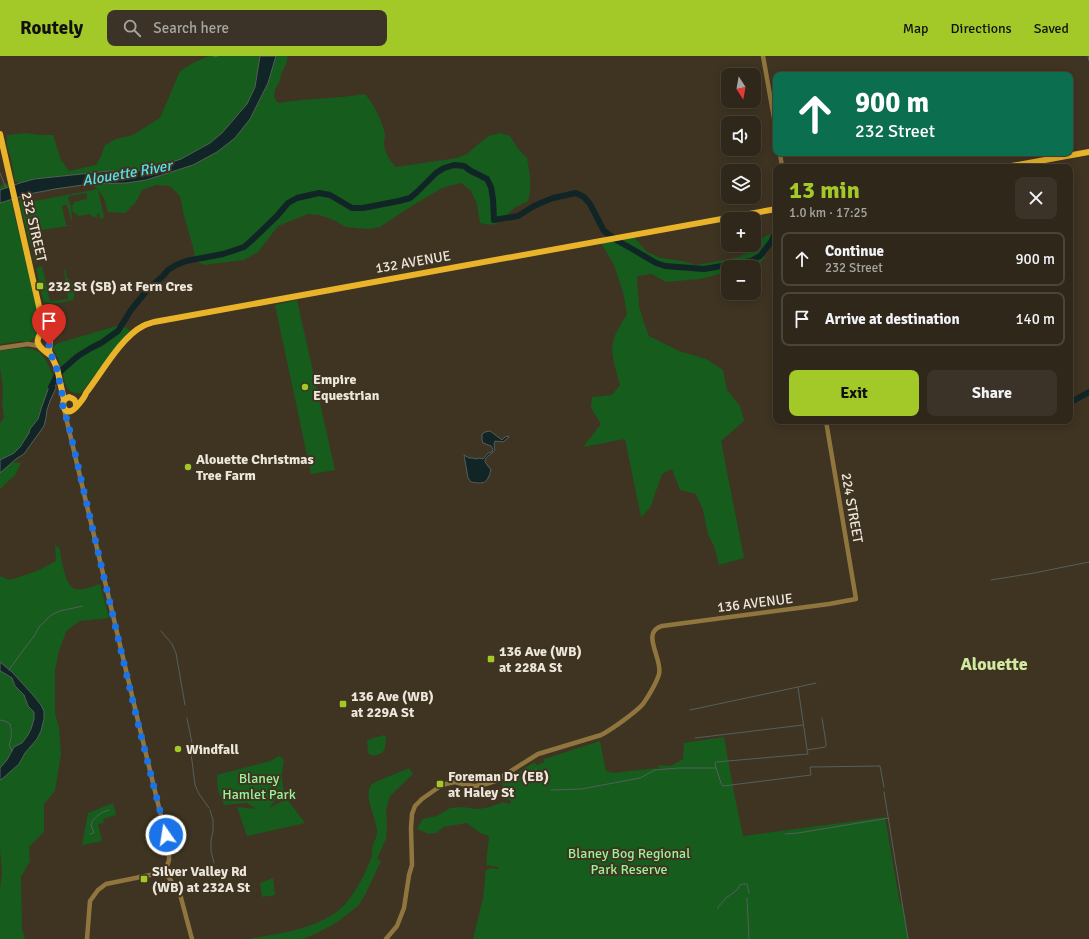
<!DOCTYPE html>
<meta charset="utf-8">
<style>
:root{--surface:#2f271a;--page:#3b3327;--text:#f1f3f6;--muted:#a7a5a2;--line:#4a4439;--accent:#a2c928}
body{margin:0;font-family:Signika,sans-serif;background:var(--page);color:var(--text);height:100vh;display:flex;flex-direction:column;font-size:15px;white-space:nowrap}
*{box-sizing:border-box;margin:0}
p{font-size:13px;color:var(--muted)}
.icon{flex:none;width:22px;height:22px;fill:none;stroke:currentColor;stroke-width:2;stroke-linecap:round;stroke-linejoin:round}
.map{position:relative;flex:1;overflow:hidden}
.sheet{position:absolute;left:773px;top:108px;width:300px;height:260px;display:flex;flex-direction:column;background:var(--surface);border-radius:8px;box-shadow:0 2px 10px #0003,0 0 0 1px var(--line)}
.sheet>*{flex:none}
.top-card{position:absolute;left:773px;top:16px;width:300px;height:84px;border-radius:8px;box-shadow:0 2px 10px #0003,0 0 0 1px var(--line);background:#0b6e4f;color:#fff;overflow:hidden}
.needle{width:26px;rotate:169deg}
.fabs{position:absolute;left:721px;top:12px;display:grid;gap:8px}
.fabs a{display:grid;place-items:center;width:40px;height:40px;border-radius:8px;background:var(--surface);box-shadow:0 2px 10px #0003,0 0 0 1px var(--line);font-size:20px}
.pin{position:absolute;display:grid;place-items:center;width:34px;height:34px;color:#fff;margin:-41px -17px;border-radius:50% 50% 50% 0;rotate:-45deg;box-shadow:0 0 4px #0007}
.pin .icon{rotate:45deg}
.me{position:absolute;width:44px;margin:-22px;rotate:347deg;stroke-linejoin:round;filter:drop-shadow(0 0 3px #0008)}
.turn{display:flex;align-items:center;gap:14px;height:84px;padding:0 16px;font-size:18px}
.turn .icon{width:52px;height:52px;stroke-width:2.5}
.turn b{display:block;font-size:28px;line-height:34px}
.round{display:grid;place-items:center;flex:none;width:42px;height:42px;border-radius:8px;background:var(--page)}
.headline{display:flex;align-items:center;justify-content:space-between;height:68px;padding:0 16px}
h1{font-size:24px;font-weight:700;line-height:30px;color:var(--accent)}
.primary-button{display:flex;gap:8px;margin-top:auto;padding:8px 16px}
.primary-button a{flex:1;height:46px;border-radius:8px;background:var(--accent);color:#111;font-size:16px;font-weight:700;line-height:46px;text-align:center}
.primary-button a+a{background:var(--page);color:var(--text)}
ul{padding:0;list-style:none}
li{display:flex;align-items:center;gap:12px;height:54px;margin:0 8px 6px;padding:0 8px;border:2px solid var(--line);border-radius:8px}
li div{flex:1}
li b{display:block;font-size:15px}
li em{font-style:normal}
header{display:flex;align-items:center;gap:24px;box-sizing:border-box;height:56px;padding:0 20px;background:var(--accent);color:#111}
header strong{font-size:19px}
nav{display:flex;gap:22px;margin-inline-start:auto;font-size:14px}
.search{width:280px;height:36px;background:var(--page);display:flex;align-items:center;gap:10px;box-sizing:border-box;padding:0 14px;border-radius:8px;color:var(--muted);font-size:15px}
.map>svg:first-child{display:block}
</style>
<header>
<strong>Routely</strong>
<div class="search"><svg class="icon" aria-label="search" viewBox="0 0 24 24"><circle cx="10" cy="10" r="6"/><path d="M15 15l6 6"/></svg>Search here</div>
<nav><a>Map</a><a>Directions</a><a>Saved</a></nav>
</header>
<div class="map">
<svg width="1089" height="883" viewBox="0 0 1089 883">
<rect width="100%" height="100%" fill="#3f3422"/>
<g fill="#155c1d">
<path d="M 209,0 L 260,0 L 255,31 L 247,48 L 222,77 L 210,87 L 181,103 L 164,109 L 130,116 L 110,115 L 34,123 L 20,127 L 15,125 L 11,102 L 7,90 L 7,79 L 26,77 L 39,79 L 53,79 L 61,104 L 69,115 L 96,109 L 101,100 L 105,89 L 116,83 L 133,79 L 160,62 L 180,15 L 193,7 Z"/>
<path d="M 276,0 L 288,0 L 286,8 L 282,16 L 279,27 L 275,33 L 274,41 L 278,47 C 307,42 337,43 365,38 C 374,48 382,65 385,78 C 385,82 384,85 384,88 C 385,97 390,105 396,111 L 457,102 L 467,98 L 478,88 L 489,80 L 500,77 L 510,80 C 515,88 520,96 527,102 C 530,117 532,131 528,145 C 524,147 520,149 516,151 C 501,161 503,173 480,167 L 477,148 L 471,135 L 461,127 L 442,132 L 410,151 L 380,171 L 368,173 L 346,171 L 334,164 L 319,159 L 308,158 L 278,170 L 258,196 L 244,204 L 204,209 L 196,205 L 193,191 L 184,160 L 180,140 L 170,130 L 156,129 L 142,134 L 136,146 L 125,157 L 108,156 L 104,142 L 98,134 L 104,161 L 102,163 L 100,163 L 99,157 L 97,158 L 97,162 L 91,160 L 91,158 L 79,160 L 73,156 C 72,152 72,149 74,146 L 87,143 L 87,137 L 69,140 L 68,143 L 71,150 L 72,164 L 71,164 L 67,149 L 64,149 L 62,150 L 66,169 L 72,169 L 30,176 L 37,207 L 41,207 L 35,207 L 33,198 L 34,196 L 30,187 L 19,144 L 22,143 L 21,145 L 24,147 L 98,133 L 90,128 L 126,127 L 146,124 L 193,109 L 217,96 L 235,82 L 250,63 L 268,27 Z"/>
<path d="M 10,126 L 11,131 L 8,132 L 41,270 L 37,280 L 30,285 L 27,286 L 22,285 L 0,288 L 0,130 Z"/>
<path d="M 771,177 L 768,186 L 764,202 L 754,215 L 754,211 L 728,211 L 728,217 L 723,217 L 700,223 L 666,226 L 652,218 L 637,220 L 639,250 L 644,267 L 649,280 L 679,295 L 706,303 L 723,314 L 727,334 L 740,350 L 744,365 L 721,385 L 744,502 L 719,509 L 714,490 L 708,479 L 703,454 L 696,438 L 680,434 L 672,413 L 662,418 L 650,452 L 641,461 L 625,383 L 583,391 L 601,368 L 591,352 L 592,341 L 612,339 L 620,329 C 617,318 610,297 613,286 C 615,276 622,267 627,258 L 623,236 L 614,209 L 600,185 L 632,179 L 647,196 L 661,202 L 683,205 L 695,209 L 720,205 L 739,201 L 752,194 L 757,185 Z"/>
<path d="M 42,210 L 50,245 L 68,243 L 64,214 L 65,213 L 67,222 C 74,226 76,238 73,244 C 64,246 52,249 44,246 L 40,232 L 42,232 L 41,229 L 40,229 L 37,218 L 38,217 L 36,214 L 38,211 Z"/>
<path d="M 297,244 L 335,414 L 311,418 L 275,249 Z"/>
<path d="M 120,269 L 130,274 L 129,277 L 81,337 C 64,340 64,321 61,310 C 59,304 56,298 53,292 L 55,289 L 62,286 Z"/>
<path d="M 20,292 C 44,292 44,301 53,319 L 45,344 L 41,353 L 38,363 L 30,373 L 29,377 L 20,391 L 14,397 L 0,404 L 0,367 L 4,362 L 2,345 L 3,334 L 0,311 L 0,295 Z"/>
<path d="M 13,406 L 21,407 L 15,419 L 0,433 L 0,417 Z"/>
<path d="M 55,489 L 60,493 C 61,502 65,530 75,533 C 82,535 94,530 100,528 L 109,562 L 80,565 L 70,572 L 66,576 L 59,595 L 55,614 L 55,657 L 59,672 L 61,698 L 55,735 L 44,748 L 44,776 L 29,791 L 30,805 L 21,821 L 22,873 L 25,883 L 0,883 L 0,832 L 2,816 L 0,792 L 0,724 L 2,723 L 19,708 L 25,697 L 37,683 L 41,675 L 44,663 L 33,639 L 12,616 L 0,606 L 0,520 L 10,524 L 37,515 L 56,505 Z"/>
<path d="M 0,615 L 4,617 L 12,622 L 15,630 L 24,639 L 28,650 L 34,657 L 34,663 L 31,673 L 28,679 L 22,687 L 14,692 L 7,704 L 0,712 Z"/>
<path d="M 384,679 L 386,681 L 386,683 C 385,690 386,697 377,699 C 373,700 372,700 368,697 L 367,684 Z"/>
<path d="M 724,681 L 734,737 L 743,780 L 885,761 L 900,848 L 903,848 L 908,883 L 473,883 L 483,842 L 486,814 L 488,814 L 490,812 L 498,813 L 498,811 L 486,809 L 489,780 L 480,777 L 467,767 L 443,771 L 437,777 L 429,778 L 417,773 L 422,764 L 426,762 L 437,760 L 450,752 L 462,751 L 478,753 L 490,751 L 503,746 L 511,748 L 510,744 L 504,742 L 502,726 L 535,706 L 536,709 L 540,708 L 544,706 L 544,703 L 600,685 L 606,715 L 613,717 L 657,712 L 657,713 L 659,713 L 659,709 L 671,710 L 683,703 L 684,687 Z"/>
<path d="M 279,700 L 284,703 C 282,717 280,726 286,740 L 277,742 L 269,752 L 287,743 L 305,767 L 247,780 L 237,751 L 256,753 L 247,747 L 224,749 L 218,734 L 217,719 L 270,705 Z"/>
<path d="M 409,712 L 413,718 L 390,740 L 386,754 L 387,770 L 386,783 L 377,803 L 381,805 L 365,839 L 358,850 L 336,867 L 317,877 L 303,883 L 250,883 L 253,882 C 282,877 315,873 339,854 C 350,845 358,830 365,817 C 367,811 370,806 372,800 C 372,796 372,792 373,788 C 375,784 377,780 377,776 C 377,763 363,741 371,729 C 373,726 403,715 409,712 Z"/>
<path d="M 113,747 L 116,759 L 103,763 L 104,767 L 98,768 L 102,785 L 82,789 L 88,757 Z"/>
<path d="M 273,822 L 275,839 L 262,841 L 260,827 Z"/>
</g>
<g fill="#122526" stroke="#545f5c">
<path d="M 260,0 L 276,0 L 268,27 L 250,63 L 235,82 L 217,96 L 193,109 L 146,124 L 126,127 L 90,128 L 55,133 L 29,138 L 0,147 L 0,134 L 20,127 L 34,123 L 110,115 L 130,116 L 164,109 L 181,103 L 210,87 L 222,77 L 247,48 L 255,31 Z"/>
<path d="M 55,324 L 56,332 L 50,345 L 47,354 L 46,362 L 44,370 L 24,398 L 16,403 L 0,417 L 0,404 L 14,397 L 20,391 L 29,377 L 30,373 L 38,363 L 41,353 L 51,325 Z"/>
<path d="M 490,375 L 502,384 L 505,381 L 509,380 L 509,381 L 503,386 L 495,385 L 494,389 L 495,394 C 492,399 485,399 485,406 L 491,414 C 487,428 484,428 471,426 L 468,422 L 464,399 L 469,402 L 473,402 L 476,403 L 479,402 L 483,403 L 488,397 L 492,396 L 493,393 L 491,390 L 483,387 L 482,384 L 482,378 L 485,376 Z"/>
<path d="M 0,606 L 12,616 L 33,639 L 41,649 L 44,655 L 44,663 L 41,675 L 37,683 L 25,697 L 19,708 L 2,723 L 0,724 L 0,712 L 7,704 L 14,691 L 22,687 L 28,679 L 31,673 L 34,663 L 34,656 L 28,650 L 24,639 L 15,630 L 12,622 L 4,617 L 0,615 Z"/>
</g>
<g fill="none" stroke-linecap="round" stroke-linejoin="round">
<g stroke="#545f5c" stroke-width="1">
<path d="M 213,0 L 214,1 L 218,0"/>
<path d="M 1088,0 L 1089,5"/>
<path d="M 0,117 L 6,132"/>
<path d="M 991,524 L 1034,517 L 1089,506"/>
<path d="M 161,575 L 172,588 L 176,597 L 185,649"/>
<path d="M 9,614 L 24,593 L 35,579 L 39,571 L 51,559 L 60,555 L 83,550"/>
<path d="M 690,654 L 798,631"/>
<path d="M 187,662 L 192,687 L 191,697 L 195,729 L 199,738 L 209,752"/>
<path d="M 0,664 L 5,665 L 10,668 C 12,675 12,682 9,689 L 12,695"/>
<path d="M 695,682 L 803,669"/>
<path d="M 807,693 L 798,631 L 816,627"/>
<path d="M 716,712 L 715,707 L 716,706 L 808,698 L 807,694 L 825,691 L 826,690 L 826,687 L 822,662"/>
<path d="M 536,717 L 536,713"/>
<path d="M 551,734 L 582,733 L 592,731 L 640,722 L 655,714 L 679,712 L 716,712 L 721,727 L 722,729 L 723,730 L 811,719 L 810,711 L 811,711 L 880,710 L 884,731"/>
<path d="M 884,736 L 908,883"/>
<path d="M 210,754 L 213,764 L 213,775 L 211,784 L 211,795 L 214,807"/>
<path d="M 90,778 L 94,777 L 91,769 C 93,761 101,756 109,754"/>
<path d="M 785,778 L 798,777 L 889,762"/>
<path d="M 747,842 L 749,883"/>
<path d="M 718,853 L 718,851 L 726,842 L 737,834 L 740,829 L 743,828 L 747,828 L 749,837"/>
</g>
<g stroke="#122526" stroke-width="6">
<path d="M 51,331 L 56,321 L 63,313 L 78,300 L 91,292 L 101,287 L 118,275 L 131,254 L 148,233 L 163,220 L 168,214 L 176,209 L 186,205 L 223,198 L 244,191 L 251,185 L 277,160 L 288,147 L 297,142 L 319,137 L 330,139 L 352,152 L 363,152 L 399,145 L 410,142 L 417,136 L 436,117 L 444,112 L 454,109 L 464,110 L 471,115 L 487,123 L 491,131 L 493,143 L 494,164 L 518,160 L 534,150 L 543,146 L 553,142 L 576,137 L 584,141 L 590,148 L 604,175 L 618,185 L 634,194 L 656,207 L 665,210 L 704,213 L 751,205 L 760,200 L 771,186 L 775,178 L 776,167"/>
<path d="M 1070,345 L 1073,345 L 1089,336"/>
</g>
<g stroke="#90763e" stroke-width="4.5">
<path d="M 763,0 L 776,73"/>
<path d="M 780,97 L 782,111"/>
<path d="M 0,292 L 28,288 L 39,290"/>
<path d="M 64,353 L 139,669 L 169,793 L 169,804 L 165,816"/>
<path d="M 165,816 L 180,838 L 192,883"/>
<path d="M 87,883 L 90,845 L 98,834 L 106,828 L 165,816"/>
<path d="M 386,883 L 397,870 L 404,852 L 409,819 L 412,809 L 411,772 L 412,758 L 415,750 L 422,743 L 439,731 L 446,728 L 455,726 L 466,729 L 475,730 L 486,728 L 495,725 L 538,698 L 601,679 C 611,674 636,656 643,648 C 648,641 657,626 659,618 C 663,603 640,576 662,570 L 829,548 L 856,543 L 826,365"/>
</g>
<g stroke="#e9b42a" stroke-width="6">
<path d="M 0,78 L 45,277 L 50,284 L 49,295 L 57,312 L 64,344 C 62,349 64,357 71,355 C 75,354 85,341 86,337 C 101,318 121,281 143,270 C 146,268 151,267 154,266 L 776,153"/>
<path d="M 1006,111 L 1089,96"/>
<path d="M 43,271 C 42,275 39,279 38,283 C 35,289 46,296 51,300"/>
<path d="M 64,344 L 69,341 C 74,343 76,344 76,349"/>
</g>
</g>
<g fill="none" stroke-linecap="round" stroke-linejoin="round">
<path stroke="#1a73e8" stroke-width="7" stroke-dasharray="0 12.6" d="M 49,289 L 49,294 L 56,310 L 61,332 C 61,336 63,339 63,343 C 64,345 62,348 63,351 L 68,367 L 137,663 L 166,779"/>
</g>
<g fill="#a2c928" stroke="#3f3422" stroke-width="1.5">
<rect x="36" y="226" width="8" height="8" rx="2"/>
<circle cx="305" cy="331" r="4"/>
<circle cx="188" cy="411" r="4"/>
<rect x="487" y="599" width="8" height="8" rx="2"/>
<rect x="339" y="644" width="8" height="8" rx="2"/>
<circle cx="178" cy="693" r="4"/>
<rect x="436" y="724" width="8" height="8" rx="2"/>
<rect x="140" y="819" width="8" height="8" rx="2"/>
</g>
<g text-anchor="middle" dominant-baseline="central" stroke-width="4" stroke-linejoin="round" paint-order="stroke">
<g font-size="14" fill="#ede6db" stroke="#3f3422">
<text transform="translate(34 171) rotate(77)">232 STREET</text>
<text transform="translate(413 206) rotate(-10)">132 AVENUE</text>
<text transform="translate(852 452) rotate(80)">224 STREET</text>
<text transform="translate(755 547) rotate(-7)">136 AVENUE</text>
</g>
<g font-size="14" font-weight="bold" fill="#ede6db" stroke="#3f3422" text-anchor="start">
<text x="48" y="230">232 St (SB) at Fern Cres</text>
<text x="313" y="323">Empire<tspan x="313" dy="16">Equestrian</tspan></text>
<text x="196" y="403">Alouette Christmas<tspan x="196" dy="16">Tree Farm</tspan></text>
<text x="499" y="595">136 Ave (WB)<tspan x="499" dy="16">at 228A St</tspan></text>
<text x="351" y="640">136 Ave (WB)<tspan x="351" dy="16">at 229A St</tspan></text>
<text x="186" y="693">Windfall</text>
<text x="448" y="720">Foreman Dr (EB)<tspan x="448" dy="16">at Haley St</tspan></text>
<text x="152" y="815">Silver Valley Rd<tspan x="152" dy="16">(WB) at 232A St</tspan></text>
</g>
<g font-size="14" fill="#97f398" stroke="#3f3422">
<text x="259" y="722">Blaney<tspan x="259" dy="16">Hamlet Park</tspan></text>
<text x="629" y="797">Blaney Bog Regional<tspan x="629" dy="16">Park Reserve</tspan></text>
</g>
<g font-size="15" font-style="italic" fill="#54e2ea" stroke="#3f3422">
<text transform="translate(127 117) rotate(-10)">Alouette River</text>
</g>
<g font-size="18" font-weight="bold" fill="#d2ea9f" stroke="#3f3422">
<text x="994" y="608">Alouette</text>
</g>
</g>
</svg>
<div class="fabs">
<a><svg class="needle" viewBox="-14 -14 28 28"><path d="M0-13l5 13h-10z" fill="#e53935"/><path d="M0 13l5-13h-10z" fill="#a7a5a2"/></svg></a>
<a><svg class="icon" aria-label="sound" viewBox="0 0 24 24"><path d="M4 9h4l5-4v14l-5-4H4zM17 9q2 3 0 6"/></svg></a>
<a><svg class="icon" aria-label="layers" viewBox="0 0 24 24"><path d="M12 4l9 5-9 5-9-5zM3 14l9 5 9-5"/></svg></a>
<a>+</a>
<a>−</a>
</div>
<div class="pin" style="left:49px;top:289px;background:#d93025"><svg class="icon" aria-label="arrive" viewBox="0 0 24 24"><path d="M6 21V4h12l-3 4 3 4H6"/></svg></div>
<svg class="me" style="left:166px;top:779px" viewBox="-20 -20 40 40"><circle r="17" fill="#1a73e8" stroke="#fff" stroke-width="3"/><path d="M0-11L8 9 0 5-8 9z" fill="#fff"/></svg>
<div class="top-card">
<div class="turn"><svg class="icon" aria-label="ahead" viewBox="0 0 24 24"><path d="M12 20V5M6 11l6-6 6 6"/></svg><div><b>900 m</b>232 Street</div></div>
</div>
<section class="sheet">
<div class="headline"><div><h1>13 min</h1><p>1.0 km · 17:25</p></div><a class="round"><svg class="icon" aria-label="close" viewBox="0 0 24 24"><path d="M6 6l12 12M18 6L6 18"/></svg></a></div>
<ul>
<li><svg class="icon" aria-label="ahead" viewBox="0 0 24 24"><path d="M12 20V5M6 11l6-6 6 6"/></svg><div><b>Continue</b><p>232 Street</p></div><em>900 m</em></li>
<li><svg class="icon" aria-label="arrive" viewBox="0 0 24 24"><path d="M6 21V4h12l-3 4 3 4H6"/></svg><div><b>Arrive at destination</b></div><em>140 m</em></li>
</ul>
<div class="primary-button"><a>Exit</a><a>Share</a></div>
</section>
</div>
